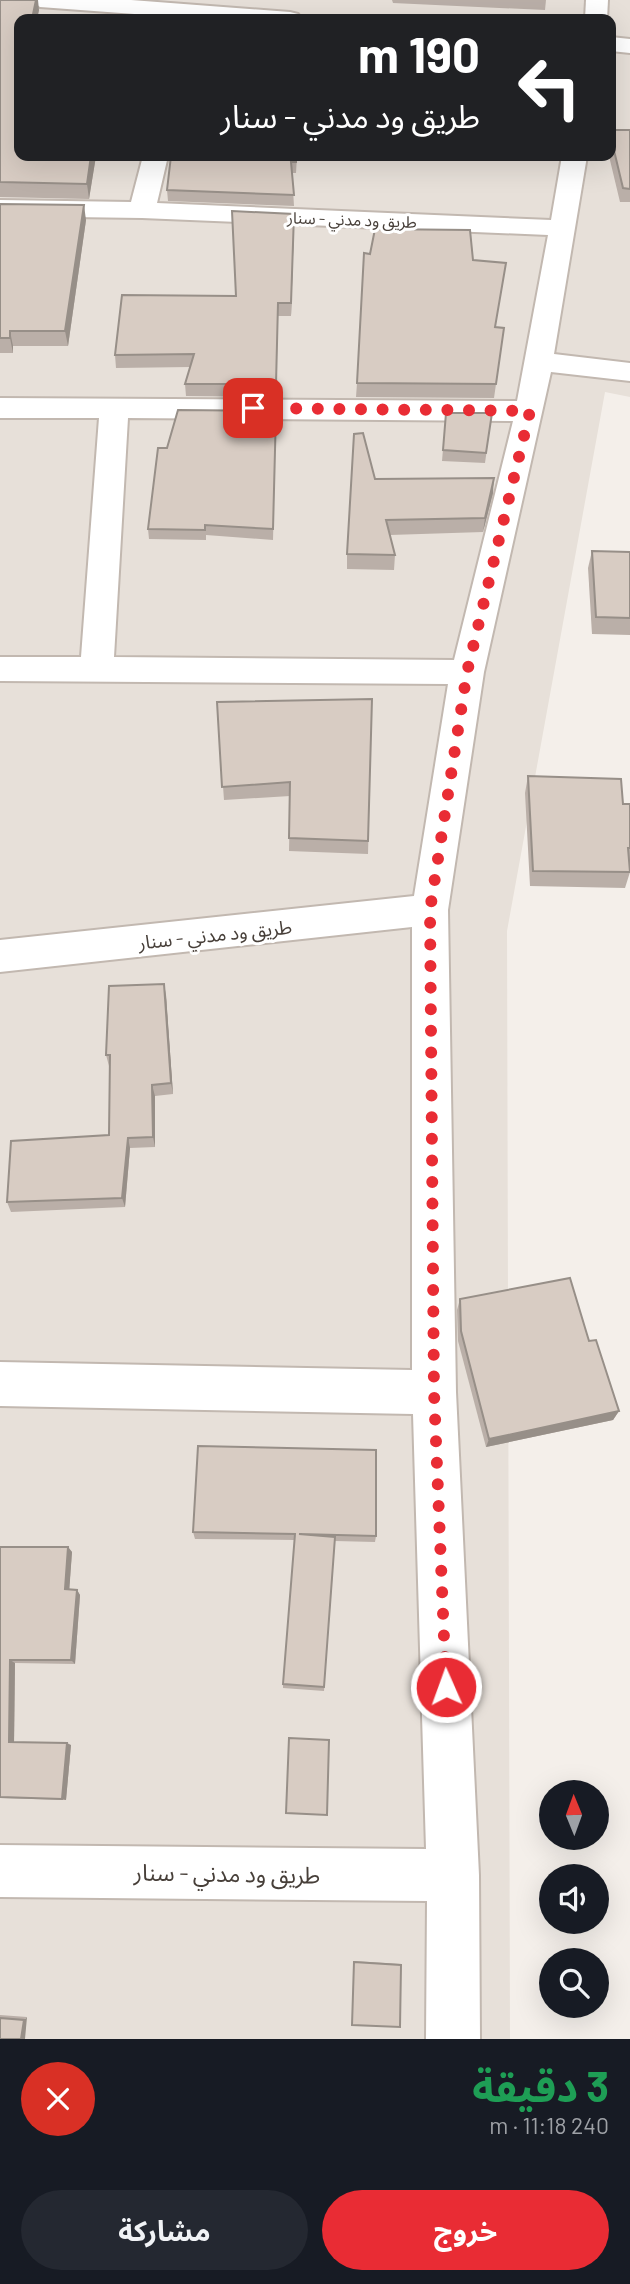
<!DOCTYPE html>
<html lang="ar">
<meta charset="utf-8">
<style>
:root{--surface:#171b24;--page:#242831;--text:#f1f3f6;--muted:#9ea1a6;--accent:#e92c34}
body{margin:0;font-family:Barlow,"Noto Sans Arabic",sans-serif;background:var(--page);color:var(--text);direction:rtl;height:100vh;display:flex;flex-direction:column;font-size:26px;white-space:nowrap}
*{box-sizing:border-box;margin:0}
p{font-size:23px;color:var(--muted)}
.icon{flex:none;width:38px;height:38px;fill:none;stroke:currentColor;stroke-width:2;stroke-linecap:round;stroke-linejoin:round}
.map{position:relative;height:2039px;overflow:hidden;direction:ltr}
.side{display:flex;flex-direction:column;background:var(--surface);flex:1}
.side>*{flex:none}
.hud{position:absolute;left:14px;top:14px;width:602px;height:147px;border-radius:14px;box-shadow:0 7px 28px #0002;direction:rtl;background:#202124;color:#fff;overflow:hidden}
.needle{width:46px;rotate:359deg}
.controls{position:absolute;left:539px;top:1780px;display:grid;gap:14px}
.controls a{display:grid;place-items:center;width:70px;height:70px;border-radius:50%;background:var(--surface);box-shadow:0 7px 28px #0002;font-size:35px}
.pin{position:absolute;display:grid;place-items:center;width:60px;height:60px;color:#fff;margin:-30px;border-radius:14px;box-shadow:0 4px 10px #0006}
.me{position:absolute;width:77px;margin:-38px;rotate:358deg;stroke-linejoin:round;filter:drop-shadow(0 0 5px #0008)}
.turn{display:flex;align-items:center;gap:24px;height:147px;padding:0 21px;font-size:32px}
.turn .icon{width:91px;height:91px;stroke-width:2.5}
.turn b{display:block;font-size:49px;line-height:60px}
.round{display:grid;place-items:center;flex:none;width:74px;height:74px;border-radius:37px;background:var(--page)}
.headline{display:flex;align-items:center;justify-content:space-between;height:119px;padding:0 21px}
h1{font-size:42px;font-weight:700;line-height:52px;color:#1e9e55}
.button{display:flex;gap:14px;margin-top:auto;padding:14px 21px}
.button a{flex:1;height:80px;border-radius:42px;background:var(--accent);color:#fff;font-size:28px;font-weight:700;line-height:80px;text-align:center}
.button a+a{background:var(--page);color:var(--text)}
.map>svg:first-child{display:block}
</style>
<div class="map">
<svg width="630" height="2039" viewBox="0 0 630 2039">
<rect width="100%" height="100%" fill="#f4efea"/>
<path fill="#e7e0d9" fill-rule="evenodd" d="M 0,0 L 630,0 L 630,397 L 605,392 L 507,931 L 510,2039 L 0,2039 ZM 19,19 L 611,19 L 611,156 L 19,156 Z"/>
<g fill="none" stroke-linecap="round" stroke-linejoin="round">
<g stroke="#c2b8b0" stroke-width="4">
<g id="minor">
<path d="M 29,0 L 131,0 L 290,12 L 298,14 L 302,19 L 202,19 L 40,7 Z"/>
<path d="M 586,0 L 608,0 L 607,19 L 585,19 Z"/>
<path d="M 611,37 L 630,39 L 630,53 L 611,51 Z"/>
<path d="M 143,156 L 168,156 L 157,203 L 551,220 L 562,156 L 587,156 L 554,354 L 630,363 L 630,381 L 551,372 L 484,672 L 448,910 L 456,1392 L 479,1875 L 480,2039 L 426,2039 L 427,1901 L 0,1897 L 0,1845 L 426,1849 L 413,1414 L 0,1406 L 0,1362 L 412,1370 L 412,927 L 0,972 L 0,940 L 414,896 L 448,684 L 0,681 L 0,657 L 81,657 L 99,418 L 0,418 L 0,398 L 517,401 L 548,235 L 142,218 L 0,216 L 0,200 L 131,202 ZM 128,418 L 513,421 L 454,660 L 114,657 Z"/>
</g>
</g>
<use href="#minor" fill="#fff" fill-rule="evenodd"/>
</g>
<g fill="#baafa8">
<path d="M 0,0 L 39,10 L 37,19 L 19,19 L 19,156 L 96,156 L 89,199 L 0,197 Z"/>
<path d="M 392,0 L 546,0 L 545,10 L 393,3 Z"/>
<path d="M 611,130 L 630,130 L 630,202 L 620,202 L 609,156 L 611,156 Z"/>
<path d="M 297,156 L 296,173 L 292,173 L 294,206 L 168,201 L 167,190 Z"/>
<path d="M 0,204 L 86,220 L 68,346 L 13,346 L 13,353 L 0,353 Z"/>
<path d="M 294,227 L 291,316 L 278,316 L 276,397 L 186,396 L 185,384 L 190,367 L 116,368 L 115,355 L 236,296 Z"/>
<path d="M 370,254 L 473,260 L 506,263 L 495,327 L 504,328 L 494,398 L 356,397 L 357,383 Z"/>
<path d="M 446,413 L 492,413 L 485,463 L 442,461 Z"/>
<path d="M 276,422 L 273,540 L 206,535 L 206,540 L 149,539 L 148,529 L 167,448 Z"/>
<path d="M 375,479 L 493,493 L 483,532 L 390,535 L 395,555 L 394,570 L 347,569 L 347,554 Z"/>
<path d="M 592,551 L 630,552 L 630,635 L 592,634 L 588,568 Z"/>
<path d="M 372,699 L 368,854 L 289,851 L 290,796 L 224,800 L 217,702 Z"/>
<path d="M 528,776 L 623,804 L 630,804 L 630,872 L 625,888 L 530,886 L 525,793 Z"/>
<path d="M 166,995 L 173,1094 L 155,1096 L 155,1147 L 130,1148 L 125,1207 L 11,1212 L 7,1202 L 109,1135 L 110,1066 L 109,1066 L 106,1055 Z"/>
<path d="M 460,1299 L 589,1341 L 619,1411 L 613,1420 L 486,1447 L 458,1341 L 457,1310 Z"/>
<path d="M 193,1532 L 376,1536 L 375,1542 L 335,1541 L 324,1691 L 283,1688 L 283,1684 L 295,1540 L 195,1539 Z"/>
<path d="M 0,1547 L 68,1547 L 72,1552 L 69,1590 L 77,1590 L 80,1595 L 75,1664 L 15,1663 L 14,1742 L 71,1745 L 66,1800 L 0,1798 Z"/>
<path d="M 354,1961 L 400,1964 L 401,1965 L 352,2025 Z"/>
<path d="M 0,2015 L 27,2017 L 0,2039 Z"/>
</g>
<g fill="#978f88">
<path d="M 36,0 L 38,0 L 39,10 L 37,19 L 32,19 Z"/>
<path d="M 91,156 L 96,156 L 89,199 L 87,184 Z"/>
<path d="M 84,205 L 86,220 L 68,346 L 65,331 Z"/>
<path d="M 294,214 L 294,227 L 291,316 L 291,303 Z"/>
<path d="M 10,331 L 13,346 L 13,353 L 10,338 Z"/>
<path d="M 494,478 L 493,493 L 483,532 L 485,518 Z"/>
<path d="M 164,984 L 166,995 L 173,1094 L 171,1083 Z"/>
<path d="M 152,1085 L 155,1096 L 155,1147 L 153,1137 Z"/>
<path d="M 128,1138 L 130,1148 L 125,1207 L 122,1198 Z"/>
<path d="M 619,1411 L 613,1420 L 486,1447 L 489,1439 Z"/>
<path d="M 68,1547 L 72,1552 L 69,1594 L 65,1589 Z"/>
<path d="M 77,1590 L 80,1595 L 75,1664 L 71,1660 Z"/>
<path d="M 10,1660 L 15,1663 L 14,1744 L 9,1742 Z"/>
<path d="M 67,1743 L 71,1745 L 66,1800 L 62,1799 Z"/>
<path d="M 27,2017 L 25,2039 L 21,2039 L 24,2020 Z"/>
</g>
<g fill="#d8ccc3" stroke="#978f88" stroke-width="2">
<path d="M 0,0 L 36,0 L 32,19 L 19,19 L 19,156 L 91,156 L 87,184 L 0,182 Z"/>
<path d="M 611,130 L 630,130 L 630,189 L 623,188 L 611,138 Z"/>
<path d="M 171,156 L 296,156 L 296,162 L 291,162 L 294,195 L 167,190 Z"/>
<path d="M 0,204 L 84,205 L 65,331 L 10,331 L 10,338 L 0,338 Z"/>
<path d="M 232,211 L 294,214 L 291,303 L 278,303 L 276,384 L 185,384 L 194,354 L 115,355 L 122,295 L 236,296 Z"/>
<path d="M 375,229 L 470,230 L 473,260 L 506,263 L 495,327 L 504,328 L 496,384 L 357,383 L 364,253 L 370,254 Z"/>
<path d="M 178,410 L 276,411 L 273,529 L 205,525 L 205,530 L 148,529 L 158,448 L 167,448 Z"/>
<path d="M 446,413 L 492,413 L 486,453 L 443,450 Z"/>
<path d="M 363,433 L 375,479 L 494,478 L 485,518 L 386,520 L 395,555 L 347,554 L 354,434 Z"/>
<path d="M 592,551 L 630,552 L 630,618 L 596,617 Z"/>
<path d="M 372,699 L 368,841 L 289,838 L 290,782 L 222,787 L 217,702 Z"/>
<path d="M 528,776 L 621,779 L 623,804 L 630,804 L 630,848 L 628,848 L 630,872 L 533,871 Z"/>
<path d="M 164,984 L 171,1083 L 152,1085 L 153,1137 L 128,1138 L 122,1198 L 7,1202 L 11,1141 L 109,1135 L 110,1055 L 106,1055 L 109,986 Z"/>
<path d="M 570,1278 L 589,1341 L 596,1340 L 619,1411 L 489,1439 L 461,1331 L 460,1299 Z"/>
<path d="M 198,1446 L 376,1450 L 376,1536 L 299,1534 L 335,1537 L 324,1687 L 283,1684 L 295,1534 L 193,1532 Z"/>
<path d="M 0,1547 L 68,1547 L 65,1589 L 77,1590 L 71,1660 L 10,1660 L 9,1742 L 67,1743 L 62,1799 L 0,1797 Z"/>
<path d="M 289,1738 L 329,1740 L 327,1815 L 286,1813 Z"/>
<path d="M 354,1962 L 401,1965 L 400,2027 L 352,2025 Z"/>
<path d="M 0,2018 L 24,2020 L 21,2039 L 0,2039 Z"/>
</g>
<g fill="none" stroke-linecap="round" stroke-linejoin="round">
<path stroke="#e92c34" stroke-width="12" stroke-dasharray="0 21.6" d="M 253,408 L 530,411 L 467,672 L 430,910 L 434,1392 L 446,1687"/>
</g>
<g text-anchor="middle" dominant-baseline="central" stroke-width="6" stroke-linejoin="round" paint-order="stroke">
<g font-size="16" fill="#473f39" stroke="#fff">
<text transform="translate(352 219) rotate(2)">طريق ود مدني - سنار</text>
</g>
<g font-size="19" fill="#473f39" stroke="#fff">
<text transform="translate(215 934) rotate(-6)">طريق ود مدني - سنار</text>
</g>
<g font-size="23" fill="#473f39" stroke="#fff">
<text transform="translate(227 1873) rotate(1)">طريق ود مدني - سنار</text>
</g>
</g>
</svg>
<div class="controls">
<a><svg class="needle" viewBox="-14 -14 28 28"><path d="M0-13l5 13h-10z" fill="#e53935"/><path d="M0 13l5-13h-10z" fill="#9ea1a6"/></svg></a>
<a><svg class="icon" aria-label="sound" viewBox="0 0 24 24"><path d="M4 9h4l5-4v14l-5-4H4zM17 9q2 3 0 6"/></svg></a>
<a><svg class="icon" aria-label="search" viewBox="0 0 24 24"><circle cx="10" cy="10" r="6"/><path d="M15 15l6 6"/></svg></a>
</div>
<div class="pin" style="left:253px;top:408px;background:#d93025"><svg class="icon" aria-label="arrive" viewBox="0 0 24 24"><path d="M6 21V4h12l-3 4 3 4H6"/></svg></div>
<svg class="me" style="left:446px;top:1687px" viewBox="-20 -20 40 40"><circle r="17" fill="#e92c34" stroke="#fff" stroke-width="3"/><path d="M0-11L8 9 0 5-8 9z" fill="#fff"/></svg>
<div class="hud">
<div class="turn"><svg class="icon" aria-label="left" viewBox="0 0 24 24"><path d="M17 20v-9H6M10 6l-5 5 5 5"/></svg><div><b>190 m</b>طريق ود مدني - سنار</div></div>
</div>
</div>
<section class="side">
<div class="headline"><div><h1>3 دقيقة</h1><p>240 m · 11:18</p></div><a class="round" style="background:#d93025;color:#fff"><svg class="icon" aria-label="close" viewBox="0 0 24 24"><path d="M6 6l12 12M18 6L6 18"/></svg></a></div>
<div class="button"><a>خروج</a><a>مشاركة</a></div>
</section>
